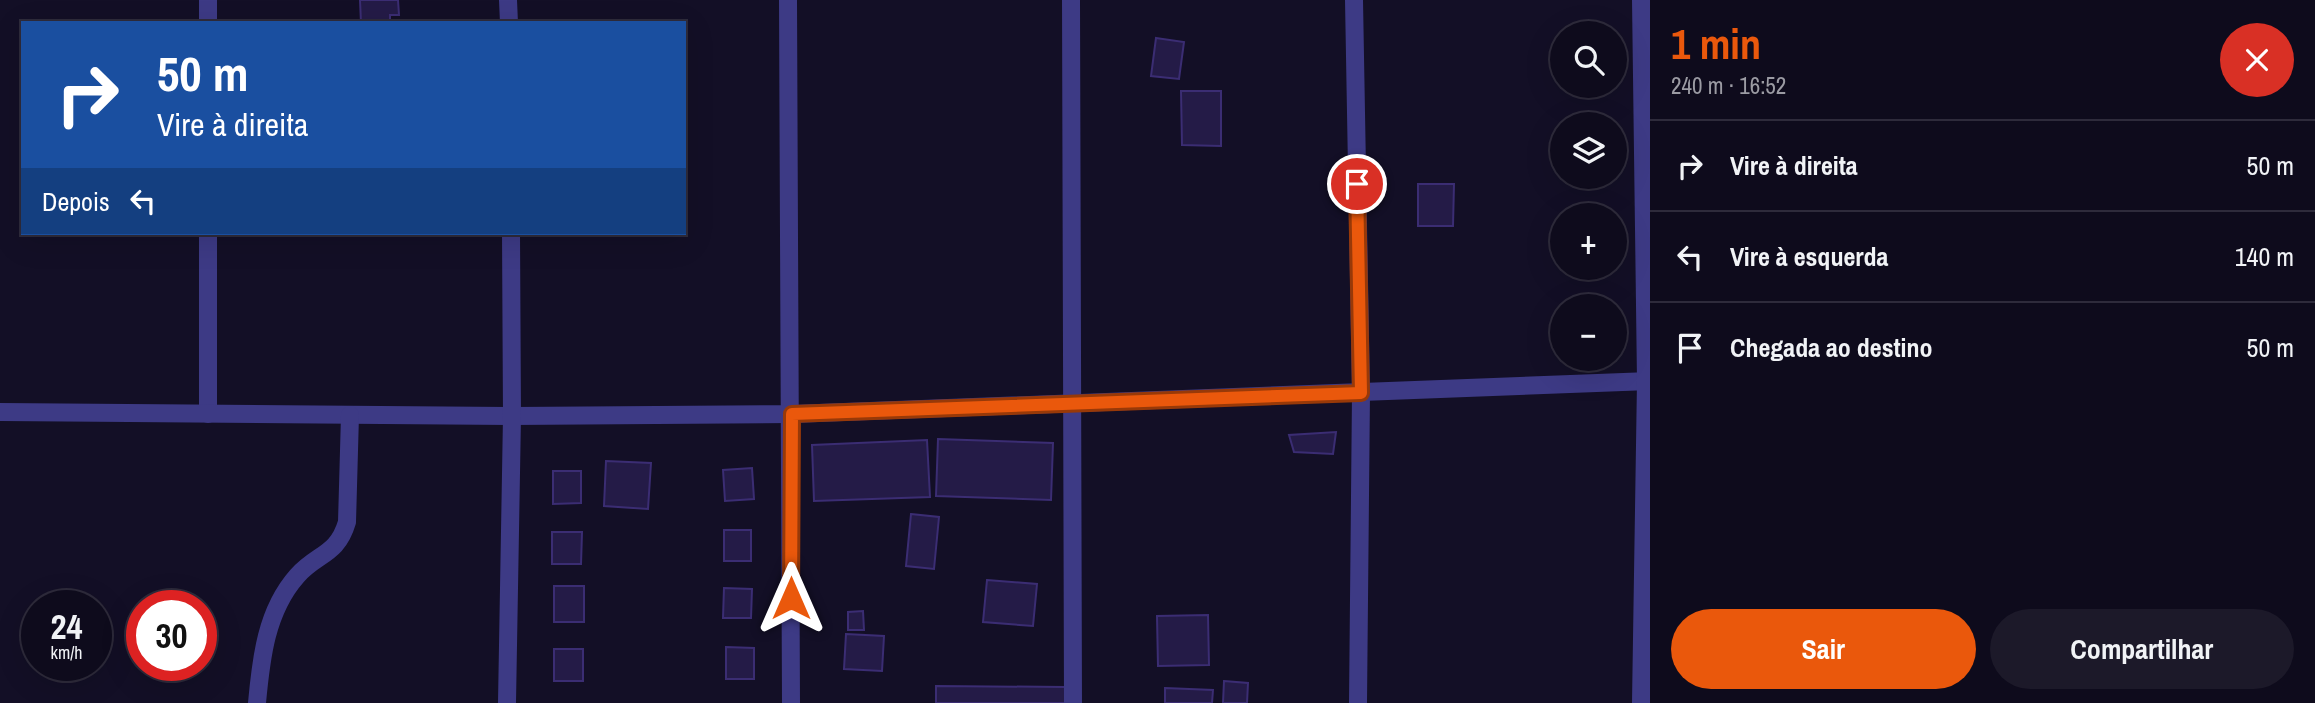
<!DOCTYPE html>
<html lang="pt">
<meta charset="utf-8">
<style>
:root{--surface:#0e0b1c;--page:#1c1929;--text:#f1f3f6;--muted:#9b9ba3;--line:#2e2b3b;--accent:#ea580c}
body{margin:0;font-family:"Archivo Narrow",sans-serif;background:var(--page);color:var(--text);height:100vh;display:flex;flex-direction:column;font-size:26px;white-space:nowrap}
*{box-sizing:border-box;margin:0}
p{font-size:23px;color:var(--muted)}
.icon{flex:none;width:38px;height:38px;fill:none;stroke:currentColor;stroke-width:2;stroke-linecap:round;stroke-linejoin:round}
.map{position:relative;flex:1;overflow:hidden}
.drawer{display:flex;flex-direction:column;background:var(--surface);width:665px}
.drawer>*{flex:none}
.banner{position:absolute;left:21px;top:21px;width:665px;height:214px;border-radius:0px;box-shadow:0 7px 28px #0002,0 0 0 2px var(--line);background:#1a4fa0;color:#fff;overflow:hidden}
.controls{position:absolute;left:1550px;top:21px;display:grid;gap:14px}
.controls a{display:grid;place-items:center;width:77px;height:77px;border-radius:50%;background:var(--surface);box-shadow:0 7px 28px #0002,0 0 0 2px var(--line);font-size:35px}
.speed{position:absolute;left:21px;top:590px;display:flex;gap:14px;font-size:35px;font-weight:700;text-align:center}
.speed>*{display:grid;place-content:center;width:91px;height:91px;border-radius:50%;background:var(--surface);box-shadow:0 7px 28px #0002,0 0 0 2px var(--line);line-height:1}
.speed small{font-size:18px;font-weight:400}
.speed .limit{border:10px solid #d22;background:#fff;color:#111}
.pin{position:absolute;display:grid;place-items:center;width:60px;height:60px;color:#fff;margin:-30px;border:4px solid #fff;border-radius:50%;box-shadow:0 2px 7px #0007}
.me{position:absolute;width:77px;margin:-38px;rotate:0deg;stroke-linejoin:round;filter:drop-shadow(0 0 5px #0008)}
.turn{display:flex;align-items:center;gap:24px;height:147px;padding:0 21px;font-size:32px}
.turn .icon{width:91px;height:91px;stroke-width:2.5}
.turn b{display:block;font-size:49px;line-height:60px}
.then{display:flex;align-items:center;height:66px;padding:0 21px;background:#0003;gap:14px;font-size:26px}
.round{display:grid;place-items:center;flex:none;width:74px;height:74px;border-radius:37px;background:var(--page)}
.head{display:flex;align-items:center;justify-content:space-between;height:119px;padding:0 21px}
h1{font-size:42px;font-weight:700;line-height:52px;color:var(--accent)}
.button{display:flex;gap:14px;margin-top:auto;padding:14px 21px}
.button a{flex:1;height:80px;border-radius:42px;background:var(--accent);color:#fff;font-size:28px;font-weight:700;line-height:80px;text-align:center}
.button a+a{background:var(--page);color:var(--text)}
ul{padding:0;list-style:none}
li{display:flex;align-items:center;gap:21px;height:91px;padding:0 21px;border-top:2px solid var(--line)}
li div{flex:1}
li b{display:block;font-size:26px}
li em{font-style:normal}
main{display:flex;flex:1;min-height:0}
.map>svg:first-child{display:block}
</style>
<main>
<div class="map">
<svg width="1650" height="703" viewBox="0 0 1650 703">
<rect width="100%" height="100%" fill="#130f26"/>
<g fill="#241b47" stroke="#3b2d73" stroke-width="2">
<path d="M 360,0 L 398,0 L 399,15 L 390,15 L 390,23 L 361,23 Z"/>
<path d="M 1156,38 L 1184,42 L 1179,79 L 1151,76 Z"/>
<path d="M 1181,91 L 1221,91 L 1221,146 L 1182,145 Z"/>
<path d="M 1418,184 L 1454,184 L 1453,226 L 1418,226 Z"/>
<path d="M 1336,432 L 1333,454 L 1294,452 L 1289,435 Z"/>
<path d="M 938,439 L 1053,443 L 1051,500 L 936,496 Z"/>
<path d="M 927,440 L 930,497 L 814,501 L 812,445 Z"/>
<path d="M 606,461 L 651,463 L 648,509 L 604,506 Z"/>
<path d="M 752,468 L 754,499 L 725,501 L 723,470 Z"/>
<path d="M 553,471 L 581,471 L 581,503 L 553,504 Z"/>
<path d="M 911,514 L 939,517 L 934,569 L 906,566 Z"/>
<rect x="724" y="530" width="27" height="31"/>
<path d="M 552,532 L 582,532 L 581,564 L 552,564 Z"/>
<path d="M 987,580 L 1037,584 L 1033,626 L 983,622 Z"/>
<rect x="554" y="586" width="30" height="36"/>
<path d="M 724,588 L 752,589 L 751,618 L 723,618 Z"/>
<path d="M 863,611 L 864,630 L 848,630 L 848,612 Z"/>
<path d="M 1208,615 L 1209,665 L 1158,666 L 1157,616 Z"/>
<path d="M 846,634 L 884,636 L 882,671 L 844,669 Z"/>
<path d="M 726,647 L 754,648 L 754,679 L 726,679 Z"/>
<rect x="554" y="649" width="29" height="32"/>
<path d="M 1224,681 L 1248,683 L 1247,703 L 1223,703 Z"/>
<path d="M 936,686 L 1065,687 L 1065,703 L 936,703 Z"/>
<path d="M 1165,688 L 1213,690 L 1212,703 L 1165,703 Z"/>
</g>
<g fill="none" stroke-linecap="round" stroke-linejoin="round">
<g stroke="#3d3a85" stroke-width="18">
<path d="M 208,0 L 208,23"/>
<path d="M 508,0 L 509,23"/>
<path d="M 788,0 L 791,703"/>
<path d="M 1071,0 L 1073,703"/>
<path d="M 1354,0 L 1361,393 L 1358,703"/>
<path d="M 208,233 L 208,414"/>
<path d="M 0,412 L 512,416 L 792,414 L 1650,381"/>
<path d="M 257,703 C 261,659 266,611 297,576 C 317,553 337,556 347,522 L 350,415"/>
<path d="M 507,703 L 512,416 L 511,233"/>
<path d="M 1641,703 L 1646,381 L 1641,0"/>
</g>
</g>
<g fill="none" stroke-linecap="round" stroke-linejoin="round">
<g stroke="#983908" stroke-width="18">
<path id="route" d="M 791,598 L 792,414 L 1361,393 L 1357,184"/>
</g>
<use href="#route" stroke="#ea580c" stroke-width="12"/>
</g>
</svg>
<div class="controls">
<a><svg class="icon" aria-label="search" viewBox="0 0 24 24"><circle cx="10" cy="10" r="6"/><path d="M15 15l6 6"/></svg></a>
<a><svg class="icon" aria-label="layers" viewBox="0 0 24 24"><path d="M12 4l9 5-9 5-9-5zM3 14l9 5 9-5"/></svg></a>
<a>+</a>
<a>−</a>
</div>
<div class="speed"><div>24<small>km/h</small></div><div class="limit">30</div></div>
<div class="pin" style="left:1357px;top:184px;background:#d93025"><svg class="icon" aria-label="arrive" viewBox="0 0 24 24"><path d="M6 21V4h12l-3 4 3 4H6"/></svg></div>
<svg class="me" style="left:791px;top:598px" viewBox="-20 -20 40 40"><path d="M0-17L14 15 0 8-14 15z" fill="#ea580c" stroke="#fff" stroke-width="4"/></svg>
<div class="banner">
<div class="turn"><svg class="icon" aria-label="right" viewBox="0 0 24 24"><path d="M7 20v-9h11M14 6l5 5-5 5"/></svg><div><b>50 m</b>Vire à direita</div></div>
<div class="then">Depois<svg class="icon" aria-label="left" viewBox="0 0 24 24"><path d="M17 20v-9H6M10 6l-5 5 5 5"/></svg></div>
</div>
</div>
<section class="drawer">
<div class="head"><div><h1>1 min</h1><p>240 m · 16:52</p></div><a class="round" style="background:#d93025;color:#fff"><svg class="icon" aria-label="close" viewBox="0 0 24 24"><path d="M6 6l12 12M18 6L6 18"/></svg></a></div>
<ul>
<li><svg class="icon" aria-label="right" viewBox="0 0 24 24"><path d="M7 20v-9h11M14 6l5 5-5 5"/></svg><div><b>Vire à direita</b></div><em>50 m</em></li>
<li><svg class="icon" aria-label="left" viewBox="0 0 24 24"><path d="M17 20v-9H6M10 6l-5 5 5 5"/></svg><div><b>Vire à esquerda</b></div><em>140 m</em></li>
<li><svg class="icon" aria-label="arrive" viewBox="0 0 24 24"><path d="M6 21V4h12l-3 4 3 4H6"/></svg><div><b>Chegada ao destino</b></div><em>50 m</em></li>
</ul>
<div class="button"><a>Sair</a><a>Compartilhar</a></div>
</section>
</main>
